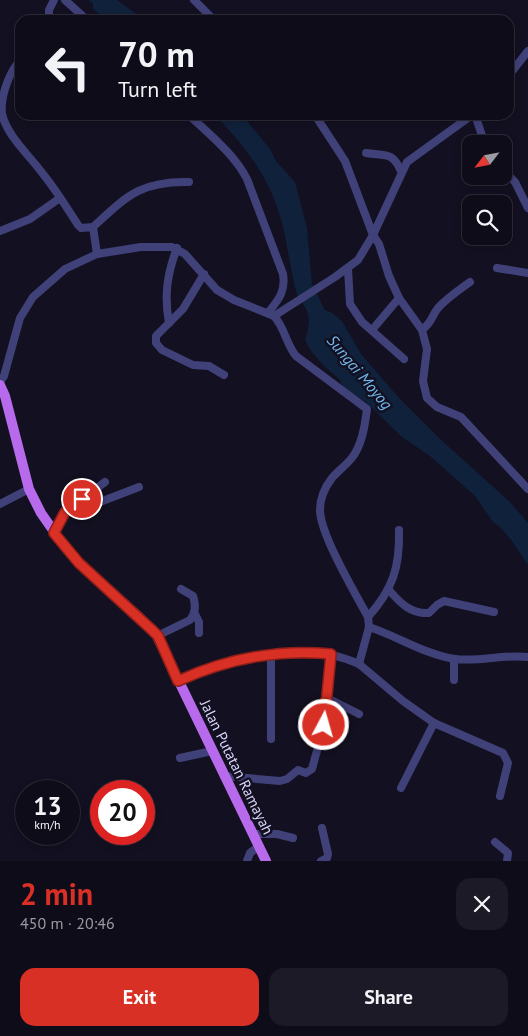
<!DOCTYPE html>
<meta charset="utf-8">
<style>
:root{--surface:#0e0c19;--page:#1c1a26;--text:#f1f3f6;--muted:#9b9ba2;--line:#2e2c38;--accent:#d93025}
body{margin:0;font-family:"PT Sans",sans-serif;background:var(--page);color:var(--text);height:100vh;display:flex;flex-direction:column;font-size:19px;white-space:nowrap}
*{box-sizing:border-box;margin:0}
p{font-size:16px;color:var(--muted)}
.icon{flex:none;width:28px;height:28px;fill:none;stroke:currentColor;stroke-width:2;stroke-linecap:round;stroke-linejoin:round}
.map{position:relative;height:861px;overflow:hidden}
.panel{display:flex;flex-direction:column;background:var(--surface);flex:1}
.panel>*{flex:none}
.top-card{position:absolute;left:15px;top:15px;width:499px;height:105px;border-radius:15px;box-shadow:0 2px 8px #0003,0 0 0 1px var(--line);background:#0e0c19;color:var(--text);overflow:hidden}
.needle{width:32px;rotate:238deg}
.controls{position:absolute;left:462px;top:135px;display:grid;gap:10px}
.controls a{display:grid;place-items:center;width:50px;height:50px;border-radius:10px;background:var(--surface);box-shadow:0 2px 8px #0003,0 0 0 1px var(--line);font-size:25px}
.speed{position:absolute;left:15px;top:780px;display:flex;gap:10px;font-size:25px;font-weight:700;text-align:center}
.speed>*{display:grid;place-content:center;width:65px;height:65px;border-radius:50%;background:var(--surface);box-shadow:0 2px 8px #0003,0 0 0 1px var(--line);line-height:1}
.speed small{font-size:12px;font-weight:400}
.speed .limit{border:8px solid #d22;background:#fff;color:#111}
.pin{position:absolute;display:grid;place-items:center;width:42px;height:42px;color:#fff;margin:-21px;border:2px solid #fff;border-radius:50%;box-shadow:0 1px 5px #0007}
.me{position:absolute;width:55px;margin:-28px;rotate:6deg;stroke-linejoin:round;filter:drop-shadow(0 0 4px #0008)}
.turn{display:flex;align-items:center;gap:18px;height:105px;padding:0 20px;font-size:22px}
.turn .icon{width:65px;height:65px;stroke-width:2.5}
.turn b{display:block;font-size:35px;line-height:42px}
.round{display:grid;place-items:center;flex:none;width:52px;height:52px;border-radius:15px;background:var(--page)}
.summary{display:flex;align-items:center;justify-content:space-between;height:85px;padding:0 20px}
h1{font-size:30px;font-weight:600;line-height:38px;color:var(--accent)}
.button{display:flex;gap:10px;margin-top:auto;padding:10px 20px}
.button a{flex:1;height:58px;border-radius:15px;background:var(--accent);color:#fff;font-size:20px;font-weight:600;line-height:58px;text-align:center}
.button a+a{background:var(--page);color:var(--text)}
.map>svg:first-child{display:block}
</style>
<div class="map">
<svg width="528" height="861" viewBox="0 0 528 861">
<rect width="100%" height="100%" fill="#131021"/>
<g fill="#10213b">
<path d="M 89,0 L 117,0 L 145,20 L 107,20 L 93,9 L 93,4 Z"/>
<path d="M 214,115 L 242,115 L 270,149 L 276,161 L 295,182 L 307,228 L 312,284 L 325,310 L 332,313 L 342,321 L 361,354 L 399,398 L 440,439 L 510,502 L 528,523 L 528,565 L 512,541 L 501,528 L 493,522 L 475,496 L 430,456 L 402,437 L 366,402 L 343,388 L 340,380 L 323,365 L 311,351 L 305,340 C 309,326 312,316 303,304 C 300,300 297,296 296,291 C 291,271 288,251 284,231 C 274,185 248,147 214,115 Z"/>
</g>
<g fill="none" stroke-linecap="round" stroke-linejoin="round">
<g stroke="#41417a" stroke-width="8">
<path d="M 65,0 L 87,20"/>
<path d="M 194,0 L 214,20"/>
<path d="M 49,20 L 49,10 L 54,0"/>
<path d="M 20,60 C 9,73 0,97 2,114 C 7,136 30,156 43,174 C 56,190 67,208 78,225 L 81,228 L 93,227 L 97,254"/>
<path d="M 509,75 L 528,51"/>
<path d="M 189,115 C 210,135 234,154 247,179 L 283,274 C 286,292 278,300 268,313"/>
<path d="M 315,115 L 345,161 L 373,235 L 379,244 L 389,276 L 399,298 L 422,330 L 427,349 L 423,381 L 427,398 L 437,407 L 461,417 L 528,489"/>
<path d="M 475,115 L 485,144"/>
<path d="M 366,153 C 385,156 392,151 401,171"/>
<path d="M 504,171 L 515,182 L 528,208"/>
<path d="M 93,227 C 127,196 140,181 189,182"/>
<path d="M 0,231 L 30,219 L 60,198"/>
<path d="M 497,268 L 528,273"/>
<path d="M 348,269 L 350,304 L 362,322 L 404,359"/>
<path d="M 204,274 L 183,309 L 156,336 L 156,343 L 162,350 L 193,365 L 209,366 L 224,375"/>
<path d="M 169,323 C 164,296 167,274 177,248"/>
<path d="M 372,330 L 399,298"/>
<path d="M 422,330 C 434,320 430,318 438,308 C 447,298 459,290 470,282"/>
<path d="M 0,382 L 4,376 L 20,318 L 33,297 L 65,269 L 97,254 L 141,247 L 172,247 L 185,254 L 217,290 L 234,300 L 274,316 L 335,277 L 358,260 L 373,235 L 407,162 L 472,115"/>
<path d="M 91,492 L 100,502 L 139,487"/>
<path d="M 0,504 L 29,489"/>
<path d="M 54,533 L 65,512 L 105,482"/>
<path d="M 389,590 C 401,604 411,614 429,613 L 437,605 L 444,601 L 494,612"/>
<path d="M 194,612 L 199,622 L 199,633"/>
<path d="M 368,617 C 393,589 400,567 399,530"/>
<path d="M 369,627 C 397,636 426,655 455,659 C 480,662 504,654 528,657"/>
<path d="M 157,636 L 190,620 C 196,613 196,605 193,596 L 181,589"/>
<path d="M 271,655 L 271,739"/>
<path d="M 454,659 L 454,680"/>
<path d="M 359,664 L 403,701 L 434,723 L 401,788"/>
<path d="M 178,681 C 230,657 305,639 359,664 L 369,627 L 368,617 C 355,593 320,534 320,510 C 320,498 325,487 332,478 C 338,471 345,466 351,459 C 362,446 365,425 367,409 L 296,356 C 286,344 285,328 274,316"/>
<path d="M 327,698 L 359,714"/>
<path d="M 434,723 L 503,753 L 508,763 L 500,796"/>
<path d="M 180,758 L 212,751"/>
<path d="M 224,776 L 280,781 L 287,779 L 298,770 L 306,773 L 312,769 L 324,725 L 331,654"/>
<path d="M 254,834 L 277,834 L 293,838"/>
<path d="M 495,842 L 508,853 L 507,861"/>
<path d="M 247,861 L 250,853 L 259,846"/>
<path d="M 321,861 L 327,858 L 328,854 L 322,828"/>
</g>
<path stroke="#b76aec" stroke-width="10" d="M 0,385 L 5,396 L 29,489 L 41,513 L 64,546 L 79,563 L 139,617 L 157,636 L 266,861"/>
</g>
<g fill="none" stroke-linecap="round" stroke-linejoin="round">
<g stroke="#8d1f18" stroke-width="12">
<path id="route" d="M 82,499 L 65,512 L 54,533 L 79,563 L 152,630 L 158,636 L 178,681 C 226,659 279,649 331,654 L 324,725"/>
</g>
<use href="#route" stroke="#d93025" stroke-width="9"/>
</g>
<g text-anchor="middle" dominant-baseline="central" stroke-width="5" stroke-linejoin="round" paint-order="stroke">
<g font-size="15" fill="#d8d6fa" stroke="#131021">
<text transform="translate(237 767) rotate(64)">Jalan Putatan Ramayah</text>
</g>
<g font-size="16" font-style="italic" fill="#71b8ed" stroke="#131021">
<text transform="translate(360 372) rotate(50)">Sungai Moyog</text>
</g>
</g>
</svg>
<div class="controls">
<a><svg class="needle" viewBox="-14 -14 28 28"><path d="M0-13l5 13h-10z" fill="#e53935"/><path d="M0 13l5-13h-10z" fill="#9b9ba2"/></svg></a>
<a><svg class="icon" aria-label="search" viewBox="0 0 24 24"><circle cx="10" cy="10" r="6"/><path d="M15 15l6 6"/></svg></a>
</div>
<div class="speed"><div>13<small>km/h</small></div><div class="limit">20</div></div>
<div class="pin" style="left:82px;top:499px;background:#d93025"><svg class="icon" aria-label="arrive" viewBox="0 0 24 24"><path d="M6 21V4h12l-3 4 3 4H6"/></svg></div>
<svg class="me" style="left:324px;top:725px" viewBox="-20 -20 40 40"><circle r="17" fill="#d93025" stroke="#fff" stroke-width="3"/><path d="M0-11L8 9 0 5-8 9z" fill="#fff"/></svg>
<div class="top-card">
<div class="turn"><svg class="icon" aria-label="left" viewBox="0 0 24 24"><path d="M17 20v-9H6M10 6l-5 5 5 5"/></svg><div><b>70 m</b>Turn left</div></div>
</div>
</div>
<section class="panel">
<div class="summary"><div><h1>2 min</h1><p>450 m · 20:46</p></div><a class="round"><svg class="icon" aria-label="close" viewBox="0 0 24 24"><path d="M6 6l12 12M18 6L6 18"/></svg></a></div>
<div class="button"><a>Exit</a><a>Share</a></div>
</section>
